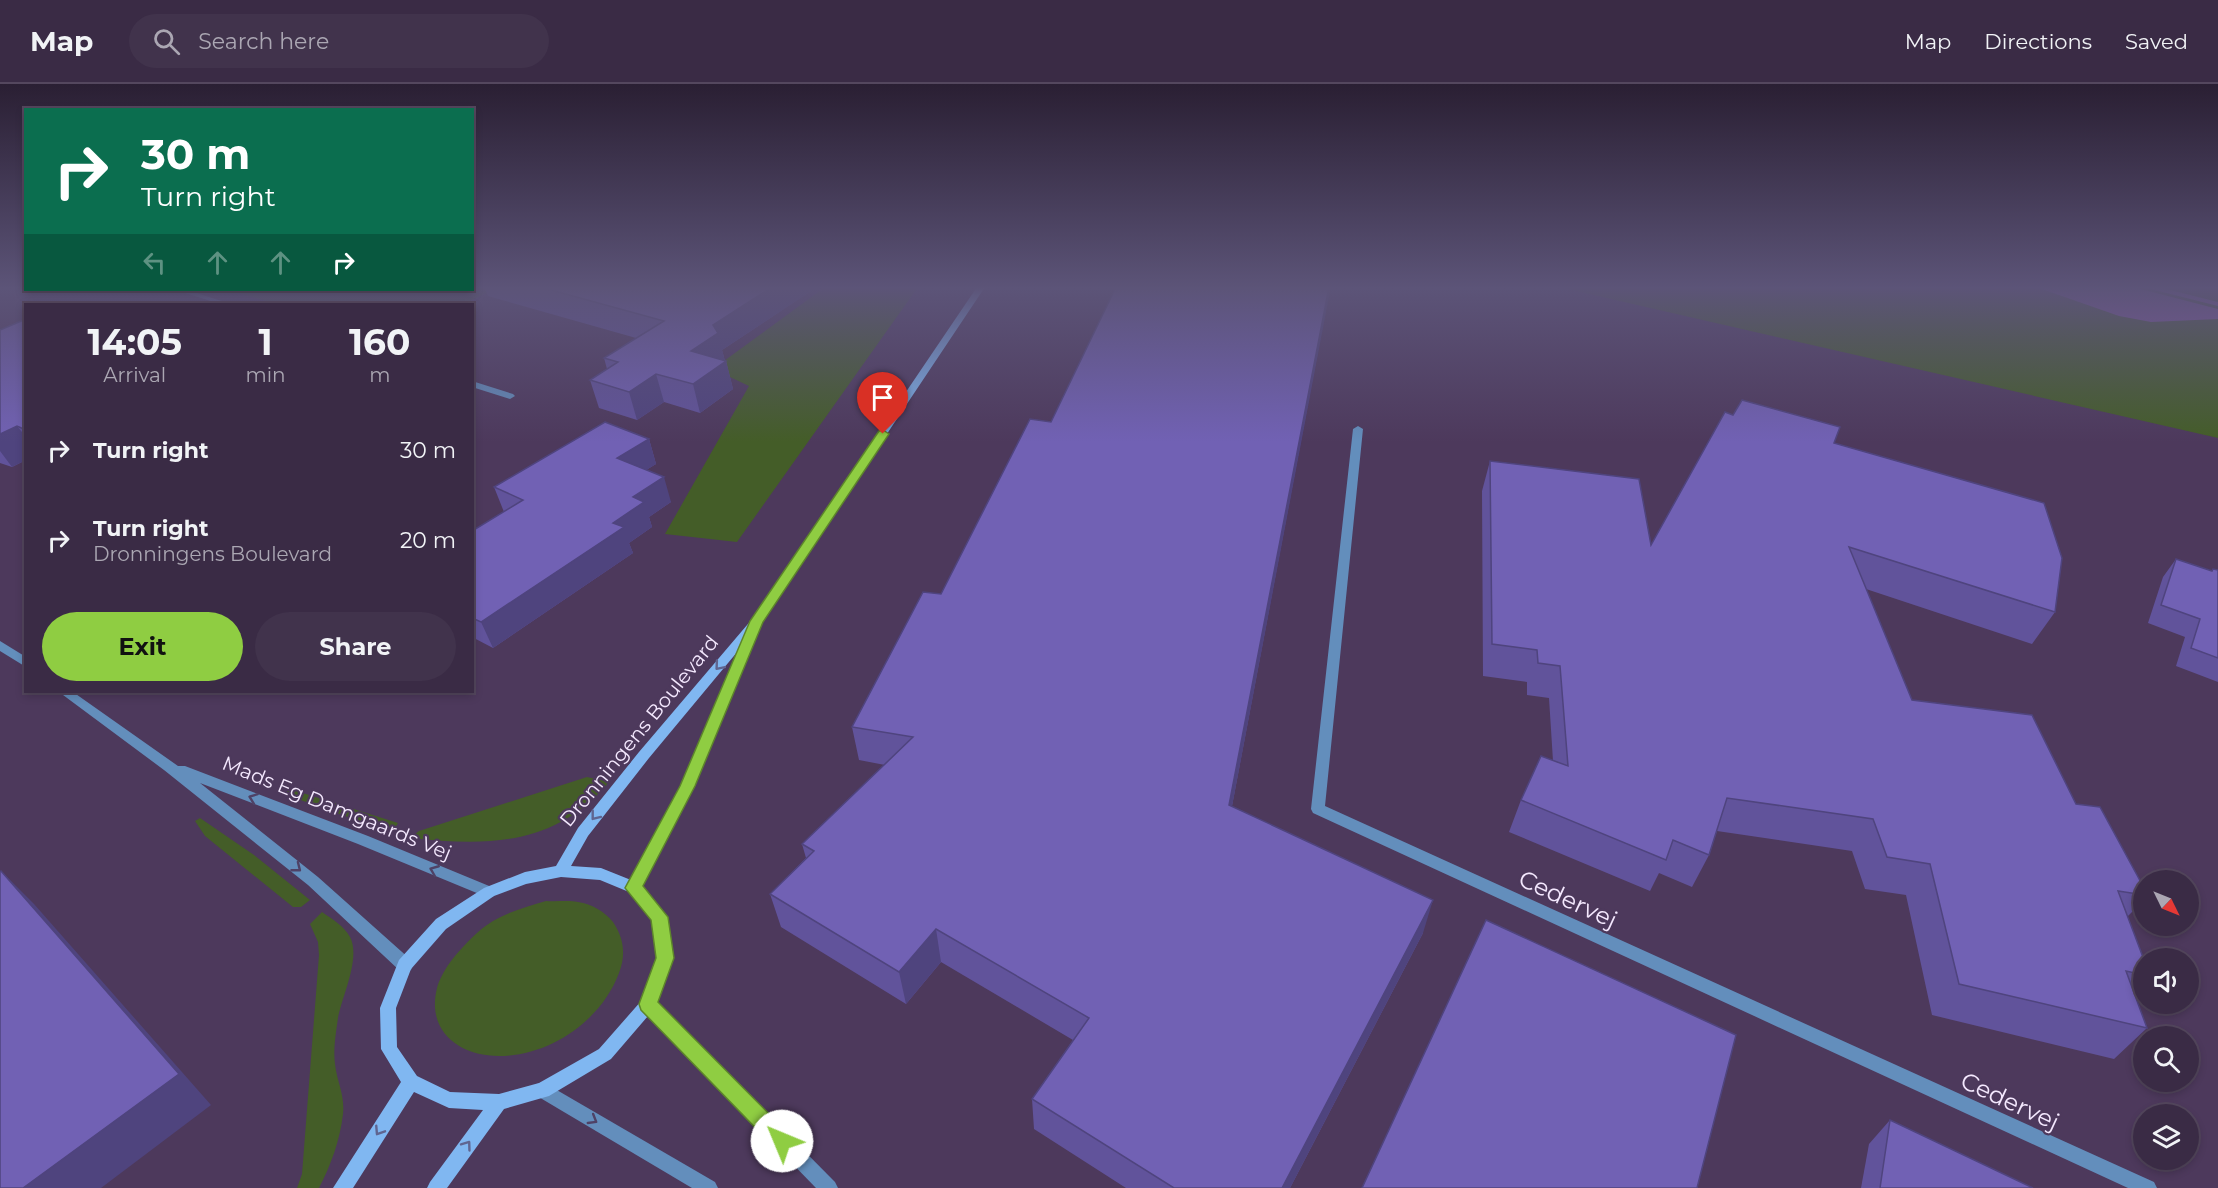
<!DOCTYPE html>
<style>
:root{--surface:#3a2b45;--page:#41334c;--text:#f1f3f6;--muted:#aba7b3;--line:#54475e;--accent:#8fcd42}
body{margin:0;font-family:Montserrat,sans-serif;background:var(--page);color:var(--text);height:100vh;display:flex;flex-direction:column;font-size:22px;white-space:nowrap}
*{box-sizing:border-box;margin:0}
p{font-size:20px;color:var(--muted)}
.icon{flex:none;width:33px;height:33px;fill:none;stroke:currentColor;stroke-width:2;stroke-linecap:round;stroke-linejoin:round}
.map{position:relative;flex:1;overflow:hidden}
.panel{position:absolute;left:24px;top:219px;width:450px;height:390px;display:flex;flex-direction:column;background:var(--surface);border-radius:0px;box-shadow:0 3px 9px #0003,0 0 0 2px var(--line)}
.panel>*{flex:none}
.banner{position:absolute;left:24px;top:24px;width:450px;height:183px;border-radius:0px;box-shadow:0 3px 9px #0003,0 0 0 2px var(--line);background:#0b6e4f;color:#fff;overflow:hidden}
.needle{width:39px;rotate:133deg}
.fabs{position:absolute;left:2133px;top:786px;display:grid;gap:12px}
.fabs a{display:grid;place-items:center;width:66px;height:66px;border-radius:50%;background:var(--surface);box-shadow:0 3px 9px #0003,0 0 0 2px var(--line);font-size:30px}
.pin{position:absolute;display:grid;place-items:center;width:51px;height:51px;color:#fff;margin:-62px -26px;border-radius:50% 50% 50% 0;rotate:-45deg;box-shadow:0 0 6px #0007}
.pin .icon{rotate:45deg}
.me{position:absolute;width:66px;margin:-33px;rotate:315deg;stroke-linejoin:round;filter:drop-shadow(0 0 4px #0008)}
.turn{display:flex;align-items:center;gap:21px;height:126px;padding:0 18px;font-size:27px}
.turn .icon{width:78px;height:78px;stroke-width:2.5}
.turn b{display:block;font-size:42px;line-height:51px}
.lanes{display:flex;align-items:center;height:57px;padding:0 18px;background:#0003;justify-content:center;gap:30px;direction:ltr}
.lanes .off{opacity:.35}
.eta{display:flex;justify-content:space-evenly;align-items:center;height:102px;text-align:center}
.eta b{font-size:36px;font-weight:700;line-height:42px}
.button{display:flex;gap:12px;margin-top:auto;padding:12px 18px}
.button a{flex:1;height:69px;border-radius:36px;background:var(--accent);color:#111;font-size:24px;font-weight:700;line-height:69px;text-align:center}
.button a+a{background:var(--page);color:var(--text)}
ul{padding:0;list-style:none}
li{display:flex;align-items:center;gap:18px;height:90px;padding:0 18px}
li div{flex:1}
li b{display:block;font-size:22px}
li em{font-style:normal}
header{display:flex;align-items:center;gap:36px;box-sizing:border-box;height:84px;padding:0 30px;background:var(--surface);border-bottom:2px solid var(--line)}
header strong{font-size:28px}
nav{display:flex;gap:33px;margin-inline-start:auto;font-size:21px}
.search{width:420px;height:54px;background:var(--page);display:flex;align-items:center;gap:15px;box-sizing:border-box;padding:0 21px;border-radius:33px;color:var(--muted);font-size:22px}
.map>svg:first-child{display:block}
</style>
<header>
<strong>Map</strong>
<div class="search"><svg class="icon" aria-label="search" viewBox="0 0 24 24"><circle cx="10" cy="10" r="6"/><path d="M15 15l6 6"/></svg>Search here</div>
<nav><a>Map</a><a>Directions</a><a>Saved</a></nav>
</header>
<div class="map">
<svg width="2218" height="1104" viewBox="0 0 2218 1104">
<rect width="100%" height="100%" fill="#4d395c"/>
<g fill="#445d28">
<path d="M 473,203 L 498,203 L 464,220 L 277,220 L 228,206 L 472,206 Z"/>
<path d="M 825,203 L 918,203 L 737,458 L 665,450 L 749,302 L 713,285 Z"/>
<path d="M 1559,203 L 2218,203 L 2218,354 Z"/>
<path d="M 587,693 L 609,698 C 554,763 487,762 410,754 L 419,747 Z"/>
<path d="M 290,705 L 398,739 L 392,749 L 284,710 Z"/>
<path d="M 200,734 L 254,771 L 310,816 L 301,823 L 293,823 L 205,752 L 195,737 Z"/>
<path d="M 546,817 C 557,818 568,816 578,818 C 592,820 605,828 613,838 C 624,854 626,871 619,889 C 601,937 550,972 499,972 C 460,972 426,948 437,904 C 443,883 461,864 477,849 C 496,831 522,824 546,817 Z"/>
<path d="M 322,828 C 332,835 344,842 350,853 C 361,874 342,912 338,934 C 336,948 333,966 335,980 C 337,998 345,1011 343,1030 C 340,1056 331,1081 319,1104 L 297,1104 L 302,1090 L 319,871 L 318,858 L 310,840 Z"/>
</g>
<path fill="#8a5ba9" d="M 2036,203 L 2133,203 L 2218,225 L 2218,235 L 2151,238 L 2119,232 Z"/>
<g fill="none" stroke-linecap="round" stroke-linejoin="round">
<path fill="#8a5ba9" fill-rule="evenodd" d="M 2143,203 L 2158,203 L 2218,218 L 2218,222 Z"/>
<g fill="#638ebc" fill-rule="evenodd">
<path d="M 176,206 L 187,206 L 231,220 L 220,220 Z"/>
<path d="M 472,297 L 513,310 L 515,312 L 510,315 L 472,303 Z"/>
<path d="M 1358,342 L 1363,345 L 1325,722 L 2154,1098 L 2157,1104 L 2128,1104 L 1313,729 L 1311,725 L 1353,345 Z"/>
<path d="M 0,557 L 26,573 L 26,583 L 0,567 Z"/>
<path d="M 59,608 L 73,608 L 178,682 L 185,682 L 368,752 L 494,804 L 496,808 L 494,812 L 489,814 L 484,812 L 358,760 L 200,699 L 318,793 L 411,876 L 413,881 L 411,886 L 405,888 L 399,886 L 308,801 L 164,686 Z"/>
<path d="M 648,913 L 654,915 L 835,1098 L 838,1104 L 816,1104 L 642,925 L 640,920 L 642,915 Z"/>
<path d="M 543,998 L 715,1098 L 718,1104 L 692,1104 L 537,1012 L 534,1006 L 537,1000 Z"/>
</g>
<path fill="#80b7f1" fill-rule="evenodd" d="M 977,203 L 985,203 L 756,546 L 758,549 L 694,702 L 642,803 L 667,833 L 673,874 L 654,925 L 611,975 L 549,1012 L 504,1025 L 447,1104 L 427,1104 L 430,1098 L 483,1026 L 449,1024 L 414,1008 L 353,1104 L 333,1104 L 401,998 L 381,965 L 380,924 L 399,876 L 436,835 L 484,804 L 525,788 L 556,782 L 578,744 L 639,668 L 753,534 ZM 738,567 L 680,702 L 631,796 L 601,784 L 571,782 L 588,752 L 649,674 ZM 561,793 L 600,796 L 629,808 L 652,835 L 657,874 L 642,916 L 599,965 L 539,999 L 499,1010 L 450,1008 L 417,992 L 397,963 L 396,924 L 411,885 L 446,845 L 494,812 L 526,800 Z"/>
</g>
<g fill="#61539b">
<path d="M 484,203 L 817,203 L 722,266 L 725,277 L 726,277 L 733,305 L 700,329 L 664,318 L 637,336 L 599,324 L 590,296 L 607,285 L 604,274 L 636,254 L 488,212 Z"/>
<path d="M 1116,203 L 1330,203 L 1232,722 L 1423,849 L 1290,1104 L 1126,1104 L 1034,1045 L 1032,1015 L 1073,956 L 941,878 L 906,920 L 781,843 L 770,810 L 806,774 L 802,760 L 885,681 L 859,676 L 852,643 L 941,510 L 1051,338 Z"/>
<path d="M 26,235 L 26,376 L 12,383 L 0,379 L 0,246 Z"/>
<path d="M 649,355 L 656,380 L 646,386 L 671,418 L 649,433 L 652,443 L 629,459 L 633,469 L 493,564 L 472,553 L 472,447 L 504,428 L 494,403 Z"/>
<path d="M 1834,359 L 2055,528 L 2032,560 L 1866,505 L 1912,616 L 2076,720 L 2144,804 L 2144,816 L 2127,833 L 2144,876 L 2144,898 L 2134,908 L 2147,944 L 2114,975 L 1932,931 L 1906,811 L 1865,805 L 1852,767 L 1717,747 L 1709,771 L 1692,803 L 1659,789 L 1650,807 L 1509,748 L 1521,716 L 1553,677 L 1549,614 L 1527,611 L 1527,598 L 1483,592 L 1482,407 L 1490,377 L 1651,461 Z"/>
<path d="M 2176,475 L 2212,487 L 2213,485 L 2218,486 L 2218,598 L 2176,582 L 2185,553 L 2148,539 L 2163,493 Z"/>
<path d="M 1890,1036 L 2033,1104 L 1861,1104 L 1869,1060 Z"/>
</g>
<g fill="#4f447e">
<path d="M 772,203 L 817,203 L 722,266 L 725,277 L 691,267 L 713,241 Z"/>
<path d="M 1329,203 L 1330,203 L 1329,212 L 1226,754 L 1229,721 Z"/>
<path d="M 726,277 L 733,305 L 700,329 L 693,300 Z"/>
<path d="M 656,290 L 664,318 L 637,336 L 629,308 Z"/>
<path d="M 17,342 L 26,353 L 26,376 L 12,383 L 0,367 L 0,350 Z"/>
<path d="M 649,355 L 656,380 L 625,399 L 617,374 Z"/>
<path d="M 664,393 L 671,418 L 649,433 L 652,443 L 629,459 L 633,469 L 493,564 L 481,538 L 613,439 L 633,413 Z"/>
<path d="M 1,787 L 34,820 L 211,1021 L 101,1104 L 23,1104 Z"/>
<path d="M 1433,816 L 1423,849 L 1290,1104 L 1282,1104 Z"/>
<path d="M 936,845 L 941,878 L 906,920 L 899,888 Z"/>
</g>
<g fill="#7161b4" stroke="#4f447e" stroke-width="1.5">
<path d="M 540,203 L 772,203 L 713,241 L 718,249 L 691,267 L 726,277 L 693,300 L 656,290 L 629,308 L 590,296 L 618,278 L 604,274 L 664,237 Z"/>
<path d="M 1116,203 L 1329,203 L 1229,721 L 1433,816 L 1282,1104 L 1174,1104 L 1032,1015 L 1089,934 L 936,845 L 899,888 L 770,810 L 814,767 L 802,760 L 913,653 L 852,643 L 923,508 L 941,510 L 1030,335 L 1051,338 Z"/>
<path d="M 26,235 L 26,346 L 17,342 L 0,350 L 0,246 Z"/>
<path d="M 1742,316 L 1840,343 L 1834,359 L 2044,419 L 2062,474 L 2055,528 L 1849,463 L 1912,616 L 2032,631 L 2076,720 L 2100,723 L 2144,804 L 2144,811 L 2118,807 L 2144,876 L 2144,891 L 2126,887 L 2147,944 L 1959,900 L 1930,780 L 1887,773 L 1873,735 L 1727,714 L 1709,771 L 1673,756 L 1666,776 L 1521,716 L 1541,672 L 1568,682 L 1560,582 L 1538,579 L 1537,566 L 1492,560 L 1490,377 L 1639,395 L 1651,461 L 1725,328 L 1733,331 Z"/>
<path d="M 605,338 L 649,355 L 617,374 L 664,393 L 633,413 L 644,418 L 613,439 L 624,443 L 481,538 L 472,534 L 472,447 L 523,416 L 494,403 Z"/>
<path d="M 2176,475 L 2212,487 L 2213,485 L 2218,486 L 2218,574 L 2191,564 L 2200,535 L 2161,521 Z"/>
<path d="M 1,787 L 179,990 L 23,1104 L 0,1104 L 0,788 Z"/>
<path d="M 1486,836 L 1736,951 L 1697,1104 L 1362,1104 Z"/>
<path d="M 1890,1036 L 2033,1104 L 1880,1104 Z"/>
</g>
<defs><path id="oneway-chevron" d="M-2-3.5L2.5 0L-2 3.5" fill="none" stroke-width="1.6" stroke-linecap="round" stroke-linejoin="round" transform="scale(1.5)"/></defs>
<g stroke="#5f6590">
<use href="#oneway-chevron" transform="translate(719 582) rotate(130)"/>
<use href="#oneway-chevron" transform="translate(595 732) rotate(128)"/>
<use href="#oneway-chevron" transform="translate(379 1047) rotate(123)"/>
<use href="#oneway-chevron" transform="translate(467 1061) rotate(-54)"/>
</g>
<g stroke="#4f4266">
<use href="#oneway-chevron" transform="translate(253 714) rotate(-159)"/>
<use href="#oneway-chevron" transform="translate(297 784) rotate(38)"/>
<use href="#oneway-chevron" transform="translate(434 786) rotate(-158)"/>
<use href="#oneway-chevron" transform="translate(593 1036) rotate(31)"/>
</g>
<linearGradient id="sky" x2="0" y2="1"><stop stop-color="#2a1f33"/><stop offset="0.57" stop-color="#5c5478"/><stop offset="1" stop-color="#5c5478" stop-opacity="0"/></linearGradient>
<rect width="2218" height="358" fill="url(#sky)"/>
<path fill="#8fcd42" stroke="#5d852b" stroke-width="1.5" d="M 883,346 L 889,350 L 763,538 L 695,702 L 643,802 L 668,833 L 674,874 L 658,918 L 789,1050 L 792,1057 L 789,1064 L 782,1067 L 775,1064 L 641,926 L 639,920 L 656,874 L 651,836 L 625,804 L 680,702 L 750,537 L 879,347 Z"/>
<g text-anchor="middle" dominant-baseline="central" stroke-width="4.5" stroke-linejoin="round" paint-order="stroke">
<g font-size="20" fill="#f4e8fe" stroke="#4d395c">
<text transform="translate(639 647) rotate(-51)">Dronningens Boulevard</text>
<text transform="translate(337 724) rotate(22)">Mads Eg Damgaards Vej</text>
</g>
<g font-size="24" fill="#f4e8fe" stroke="#4d395c">
<text transform="translate(1568 815) rotate(25)">Cedervej</text>
<text transform="translate(2010 1017) rotate(25)">Cedervej</text>
</g>
</g>
</svg>
<div class="fabs">
<a><svg class="needle" viewBox="-14 -14 28 28"><path d="M0-13l5 13h-10z" fill="#e53935"/><path d="M0 13l5-13h-10z" fill="#aba7b3"/></svg></a>
<a><svg class="icon" aria-label="sound" viewBox="0 0 24 24"><path d="M4 9h4l5-4v14l-5-4H4zM17 9q2 3 0 6"/></svg></a>
<a><svg class="icon" aria-label="search" viewBox="0 0 24 24"><circle cx="10" cy="10" r="6"/><path d="M15 15l6 6"/></svg></a>
<a><svg class="icon" aria-label="layers" viewBox="0 0 24 24"><path d="M12 4l9 5-9 5-9-5zM3 14l9 5 9-5"/></svg></a>
</div>
<div class="pin" style="left:883px;top:350px;background:#d93025"><svg class="icon" aria-label="arrive" viewBox="0 0 24 24"><path d="M6 21V4h12l-3 4 3 4H6"/></svg></div>
<svg class="me" style="left:782px;top:1057px" viewBox="-20 -20 40 40"><circle r="19" fill="#fff"/><path d="M0-13L10 11 0 6-10 11z" fill="#8fcd42"/></svg>
<div class="banner">
<div class="turn"><svg class="icon" aria-label="right" viewBox="0 0 24 24"><path d="M7 20v-9h11M14 6l5 5-5 5"/></svg><div><b>30 m</b>Turn right</div></div>
<div class="lanes"><svg class="icon off" aria-label="left" viewBox="0 0 24 24"><path d="M17 20v-9H6M10 6l-5 5 5 5"/></svg><svg class="icon off" aria-label="ahead" viewBox="0 0 24 24"><path d="M12 20V5M6 11l6-6 6 6"/></svg><svg class="icon off" aria-label="ahead" viewBox="0 0 24 24"><path d="M12 20V5M6 11l6-6 6 6"/></svg><svg class="icon" aria-label="right" viewBox="0 0 24 24"><path d="M7 20v-9h11M14 6l5 5-5 5"/></svg></div>
</div>
<section class="panel">
<div class="eta">
<div><b>14:05</b><p>Arrival</p></div>
<div><b>1</b><p>min</p></div>
<div><b>160</b><p>m</p></div>
</div>
<ul>
<li><svg class="icon" aria-label="right" viewBox="0 0 24 24"><path d="M7 20v-9h11M14 6l5 5-5 5"/></svg><div><b>Turn right</b></div><em>30 m</em></li>
<li><svg class="icon" aria-label="right" viewBox="0 0 24 24"><path d="M7 20v-9h11M14 6l5 5-5 5"/></svg><div><b>Turn right</b><p>Dronningens Boulevard</p></div><em>20 m</em></li>
</ul>
<div class="button"><a>Exit</a><a>Share</a></div>
</section>
</div>
